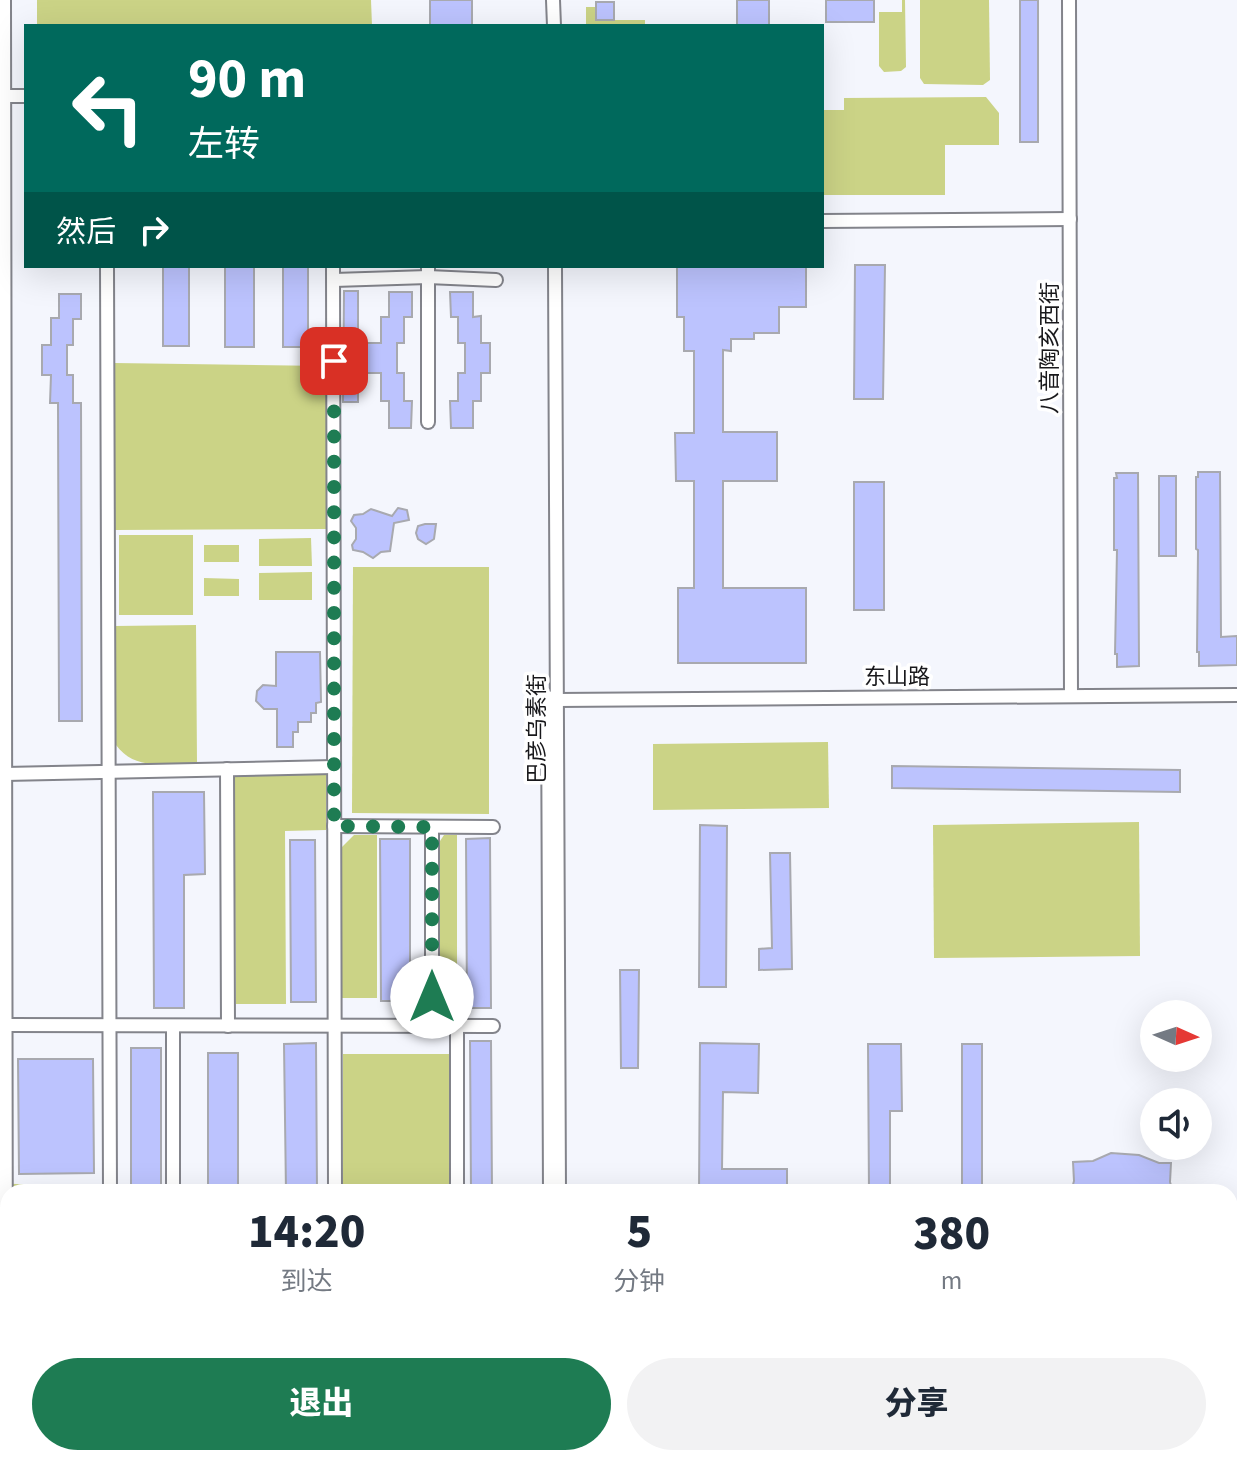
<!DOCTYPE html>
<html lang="zh">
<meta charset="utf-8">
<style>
:root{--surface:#fff;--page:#f2f2f3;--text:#1f2937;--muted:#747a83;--accent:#1e7c53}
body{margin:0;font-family:"Source Sans 3","Noto Sans SC",sans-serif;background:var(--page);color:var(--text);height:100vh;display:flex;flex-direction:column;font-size:30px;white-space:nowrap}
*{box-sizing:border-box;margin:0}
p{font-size:26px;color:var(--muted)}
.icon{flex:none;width:44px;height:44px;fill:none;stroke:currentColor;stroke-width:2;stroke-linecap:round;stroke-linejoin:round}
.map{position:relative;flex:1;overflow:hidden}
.side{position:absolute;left:0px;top:1184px;width:1238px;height:282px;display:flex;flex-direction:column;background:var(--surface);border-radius:24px 24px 0 0;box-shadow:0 8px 32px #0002}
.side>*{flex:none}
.hud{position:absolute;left:24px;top:24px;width:800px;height:244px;border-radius:0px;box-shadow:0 8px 32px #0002;background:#00695c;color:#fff;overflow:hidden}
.needle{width:52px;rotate:93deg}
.tools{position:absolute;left:1140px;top:1000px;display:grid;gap:16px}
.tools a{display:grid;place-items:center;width:72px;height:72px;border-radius:50%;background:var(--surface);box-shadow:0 8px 32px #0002;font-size:40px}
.pin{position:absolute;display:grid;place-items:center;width:68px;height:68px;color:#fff;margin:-34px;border-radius:16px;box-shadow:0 4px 12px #0006}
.me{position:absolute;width:88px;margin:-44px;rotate:0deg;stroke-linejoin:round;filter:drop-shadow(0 0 6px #0008)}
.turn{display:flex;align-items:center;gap:28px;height:168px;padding:0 32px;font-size:36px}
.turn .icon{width:104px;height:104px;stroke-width:2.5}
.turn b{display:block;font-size:56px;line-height:68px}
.then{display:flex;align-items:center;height:76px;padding:0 32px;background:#0003;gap:16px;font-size:30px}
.eta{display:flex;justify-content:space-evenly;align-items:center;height:136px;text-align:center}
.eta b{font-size:48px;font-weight:800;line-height:56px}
.cta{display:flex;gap:16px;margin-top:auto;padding:16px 32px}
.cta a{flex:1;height:92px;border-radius:48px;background:var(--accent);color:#fff;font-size:32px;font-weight:800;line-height:92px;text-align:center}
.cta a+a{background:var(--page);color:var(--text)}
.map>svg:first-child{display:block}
</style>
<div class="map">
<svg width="1237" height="1465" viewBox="0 0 1237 1465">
<rect width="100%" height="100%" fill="#f4f6fd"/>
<g fill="#cbd386">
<path d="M 37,0 L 371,0 L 372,26 L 37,26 Z"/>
<path d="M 902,0 L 905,0 L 906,67 L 901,71 L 884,72 L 879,66 L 879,12 L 902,12 Z"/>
<path d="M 920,0 L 989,0 L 990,80 L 983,85 L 924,84 L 920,78 Z"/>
<path d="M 586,7 L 596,7 L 597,20 L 645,20 L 645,26 L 586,26 Z"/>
<path d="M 986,97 L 999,113 L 999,145 L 945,145 L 945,195 L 822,195 L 822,110 L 844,110 L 844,98 Z"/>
<path d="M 114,363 L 327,366 L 326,529 L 115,530 Z"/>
<rect x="119" y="535" width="74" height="80"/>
<path d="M 311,538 L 312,566 L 259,566 L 259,539 Z"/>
<rect x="204" y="545" width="35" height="17"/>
<path d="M 353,567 L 489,567 L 489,814 L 352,813 Z"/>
<path d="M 312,572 L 312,600 L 259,600 L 259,573 Z"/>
<path d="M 204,578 L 239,579 L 239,596 L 204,596 Z"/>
<path d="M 196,625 L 197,763 C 167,763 136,772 116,745 L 115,626 Z"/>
<path d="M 828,742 L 829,808 L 653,810 L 653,744 Z"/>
<path d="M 234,774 L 326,774 L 326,830 L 285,831 L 286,1004 L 236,1004 Z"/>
<path d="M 1139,822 L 1140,956 L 934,958 L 933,825 Z"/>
<path d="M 354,835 L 377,835 L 377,998 L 342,998 L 342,847 Z"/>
<path d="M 444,835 L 457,835 L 457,1010 L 438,1010 L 438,844 Z"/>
<rect x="343" y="1054" width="111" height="138"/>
<path d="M 0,1183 L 32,1185 L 32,1192 L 8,1192 L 8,1458 L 521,1458 L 521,1465 L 0,1465 Z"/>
</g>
<g fill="#bcc3fe" stroke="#a8a9af" stroke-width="2">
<rect x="430" y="0" width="42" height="26"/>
<rect x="737" y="0" width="32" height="26"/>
<rect x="826" y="0" width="48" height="22"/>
<rect x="1020" y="0" width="18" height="142"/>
<rect x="596" y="2" width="18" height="18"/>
<path d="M 855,265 L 885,265 L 883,399 L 854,399 Z"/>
<rect x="163" y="266" width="26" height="80"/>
<rect x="225" y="266" width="29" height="81"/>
<rect x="283" y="266" width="25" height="81"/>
<path d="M 677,266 L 806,266 L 806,307 L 779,307 L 779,333 L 754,333 L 754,339 L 731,339 L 731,351 L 723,350 L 723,432 L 777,432 L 777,481 L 723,481 L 723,588 L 806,588 L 806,663 L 678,663 L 678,588 L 694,588 L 694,481 L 676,481 L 675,433 L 694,433 L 694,351 L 684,351 L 684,317 L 677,317 Z"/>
<path d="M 344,291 L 358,291 L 358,343 L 381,343 L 381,317 L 389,317 L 389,292 L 412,292 L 412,317 L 404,317 L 404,343 L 397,343 L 397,373 L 404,373 L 404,401 L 412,401 L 411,428 L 389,428 L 389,401 L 381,401 L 381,373 L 358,373 L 358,402 L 343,402 Z"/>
<path d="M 450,292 L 473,292 L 473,317 L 481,316 L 481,343 L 490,343 L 490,373 L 481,373 L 481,401 L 473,401 L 473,428 L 451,428 L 450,401 L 458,401 L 458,373 L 465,373 L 465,343 L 458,343 L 458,317 L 451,317 Z"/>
<path d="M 59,294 L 81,294 L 81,319 L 73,319 L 73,345 L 67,345 L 67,375 L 73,375 L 73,403 L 81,403 L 82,721 L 59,721 L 58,403 L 50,403 L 51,375 L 42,375 L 42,345 L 51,345 L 51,318 L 59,318 Z"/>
<path d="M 1198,472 L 1220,472 L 1221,637 L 1237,636 L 1237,665 L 1199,666 L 1199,652 L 1197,652 L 1198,550 L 1196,549 L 1196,477 L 1198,477 Z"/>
<path d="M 1116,473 L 1138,473 L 1139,666 L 1117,667 L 1117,654 L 1115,654 L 1117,550 L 1114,550 L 1114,478 L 1117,478 Z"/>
<rect x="1159" y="476" width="17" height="80"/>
<rect x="854" y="482" width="30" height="128"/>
<path d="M 398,508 L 407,510 L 409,520 L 394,523 L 390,551 L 381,552 L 373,558 L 363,552 L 353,550 L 352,545 L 356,539 L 356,528 L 351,521 L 354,515 L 363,514 L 371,509 L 392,516 Z"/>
<path d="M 425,524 L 436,524 L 434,539 L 426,544 L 418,539 L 416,533 L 418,526 Z"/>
<path d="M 276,652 L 320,652 L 321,702 L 316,703 L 316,713 L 311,713 L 311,722 L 298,722 L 298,732 L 293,732 L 293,747 L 277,747 L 277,709 L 264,709 L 256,701 L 257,691 L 263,685 L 276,686 Z"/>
<path d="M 892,766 L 1180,770 L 1180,792 L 892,788 Z"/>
<path d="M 153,792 L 204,792 L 205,874 L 184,875 L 184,1008 L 154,1008 Z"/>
<path d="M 700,825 L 727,826 L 726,987 L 699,987 Z"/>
<path d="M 490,838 L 491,1008 L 467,1008 L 466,839 Z"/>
<path d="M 380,839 L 410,839 L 410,1001 L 381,1001 Z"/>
<path d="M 290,840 L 315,840 L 316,1002 L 291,1002 Z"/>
<path d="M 770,853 L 790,853 L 792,969 L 759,970 L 759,949 L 772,948 Z"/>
<path d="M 620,970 L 639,970 L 638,1068 L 621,1068 Z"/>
<path d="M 470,1041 L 491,1041 L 492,1192 L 471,1192 Z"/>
<path d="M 316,1043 L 317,1192 L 286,1192 L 284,1044 Z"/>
<path d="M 700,1043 L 759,1044 L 758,1093 L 723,1092 L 722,1169 L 787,1169 L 787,1192 L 699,1192 Z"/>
<path d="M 868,1044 L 901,1044 L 902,1111 L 890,1111 L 890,1192 L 869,1192 Z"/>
<rect x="962" y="1044" width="20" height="148"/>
<rect x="131" y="1048" width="30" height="144"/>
<rect x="208" y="1053" width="30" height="139"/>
<path d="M 18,1059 L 93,1059 L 94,1173 L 19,1174 Z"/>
<path d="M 1111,1153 L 1139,1155 L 1159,1163 L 1171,1163 L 1170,1182 L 1173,1192 L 1071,1192 L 1074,1181 L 1073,1162 L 1093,1161 Z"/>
</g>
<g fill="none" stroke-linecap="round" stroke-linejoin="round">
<g stroke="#83848b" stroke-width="16">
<g id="minor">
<path d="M 4,0 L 6,1354"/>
<path d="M 553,0 L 554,26"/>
<path d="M 1069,0 L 1071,696"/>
<path d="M 0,96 L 26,96"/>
<path d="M 822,221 L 1070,219"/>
<path d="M 107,266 L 110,1192"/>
<path d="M 333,266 L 335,1192"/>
<path d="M 555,266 L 559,1192"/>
<path d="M 334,280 L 428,277 L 496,280"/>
<path d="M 428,422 L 428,266"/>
<path d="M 548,697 L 550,1192"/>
<path d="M 557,700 L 1237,695"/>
<path d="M 227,769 L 228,1026"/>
<path d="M 5,774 L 334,767"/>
<path d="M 334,826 L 493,827"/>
<path d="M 6,1025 L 493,1026"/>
<path d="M 432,1026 L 432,827"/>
<path d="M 173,1192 L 173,1026"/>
<path d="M 457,1192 L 457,1026"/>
<path d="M 1230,1364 L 1237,1364"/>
<path d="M 1230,1383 L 1237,1383"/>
<path d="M 23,1458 L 23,1465"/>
<path d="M 547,1458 L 547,1465"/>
<path d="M 565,1458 L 565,1465"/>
<path d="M 1073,1458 L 1073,1465"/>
</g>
</g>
<path stroke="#b1b2b8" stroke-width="2" stroke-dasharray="4 4" stroke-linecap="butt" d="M 0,1395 L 8,1394"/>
<use href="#minor" stroke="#fff" stroke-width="12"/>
</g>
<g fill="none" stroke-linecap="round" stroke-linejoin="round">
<path stroke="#1e7c53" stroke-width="14" stroke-dasharray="0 25.2" d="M 334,361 L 334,826 L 432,827 L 432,997"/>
</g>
<g text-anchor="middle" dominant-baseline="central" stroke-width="7" stroke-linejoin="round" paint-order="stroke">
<g font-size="22" fill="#18181b" stroke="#fff">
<text transform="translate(1050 348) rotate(-90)">八音陶亥西街</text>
<text x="897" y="677">东山路</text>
<text transform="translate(537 729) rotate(-90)">巴彦乌素街</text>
</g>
</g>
</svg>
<div class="tools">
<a><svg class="needle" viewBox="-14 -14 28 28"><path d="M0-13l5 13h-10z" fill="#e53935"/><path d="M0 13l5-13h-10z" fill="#747a83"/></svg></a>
<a><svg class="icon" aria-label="sound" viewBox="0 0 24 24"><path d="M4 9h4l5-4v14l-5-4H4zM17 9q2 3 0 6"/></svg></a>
</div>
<div class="pin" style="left:334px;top:361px;background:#d93025"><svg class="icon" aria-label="arrive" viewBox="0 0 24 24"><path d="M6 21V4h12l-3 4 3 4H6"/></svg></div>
<svg class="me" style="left:432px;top:997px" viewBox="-20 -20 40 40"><circle r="19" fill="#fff"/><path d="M0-13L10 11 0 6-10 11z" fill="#1e7c53"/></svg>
<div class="hud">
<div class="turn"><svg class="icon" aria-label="left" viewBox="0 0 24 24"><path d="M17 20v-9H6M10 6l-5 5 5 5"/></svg><div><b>90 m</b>左转</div></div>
<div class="then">然后<svg class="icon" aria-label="right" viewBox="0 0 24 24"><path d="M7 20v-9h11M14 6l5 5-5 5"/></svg></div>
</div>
<section class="side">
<div class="eta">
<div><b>14:20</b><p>到达</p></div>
<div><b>5</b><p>分钟</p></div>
<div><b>380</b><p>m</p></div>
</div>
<div class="cta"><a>退出</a><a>分享</a></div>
</section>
</div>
